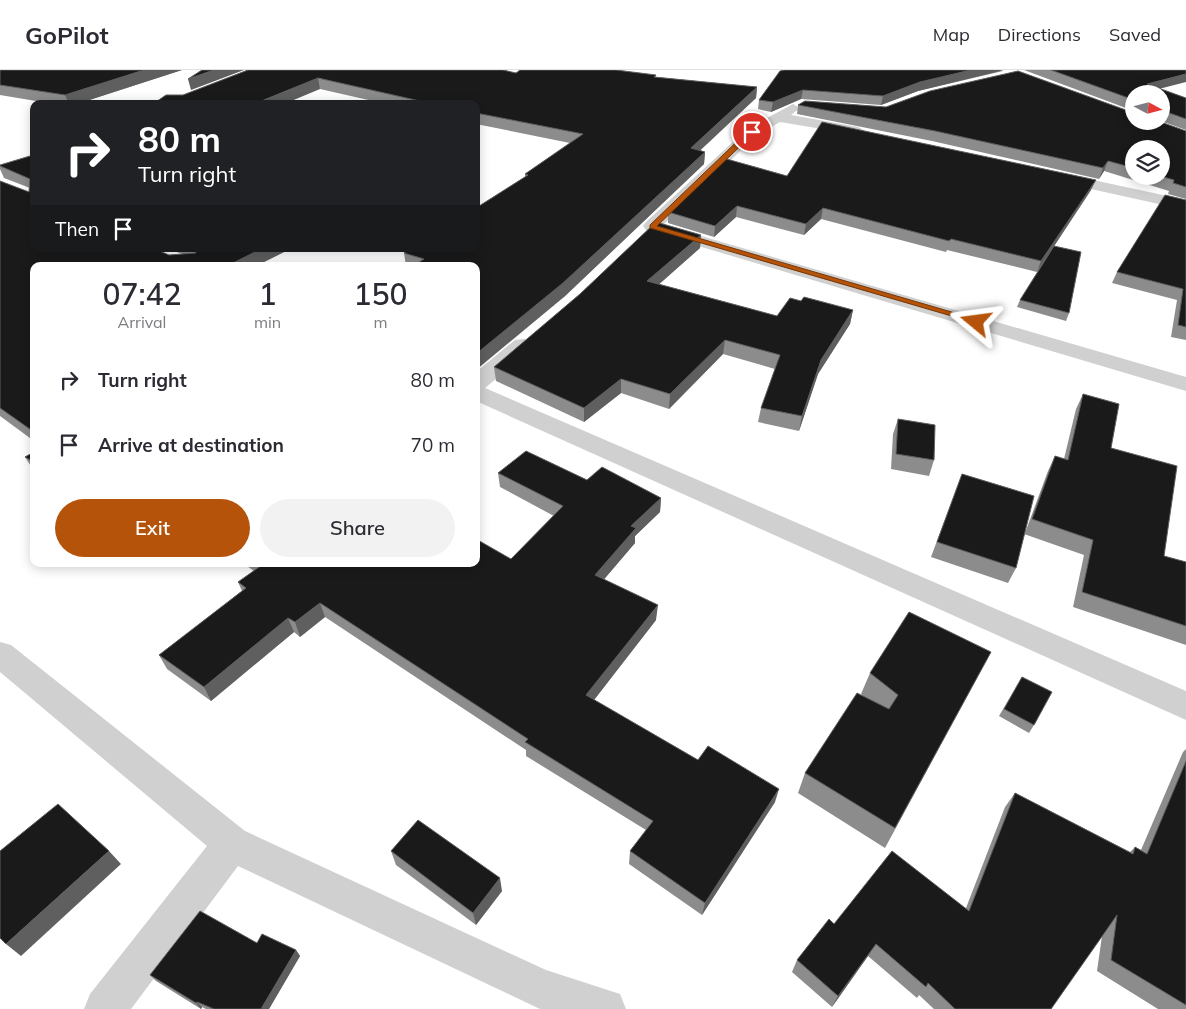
<!DOCTYPE html>
<style>
:root{--surface:#fff;--page:#f2f2f3;--text:#2b2b33;--muted:#7c7c81;--line:#e1e1e2;--accent:#b45309}
body{margin:0;font-family:Mulish,sans-serif;background:var(--page);color:var(--text);height:100vh;display:flex;flex-direction:column;font-size:19px;white-space:nowrap}
*{box-sizing:border-box;margin:0}
p{font-size:16px;color:var(--muted)}
.icon{flex:none;width:28px;height:28px;fill:none;stroke:currentColor;stroke-width:2;stroke-linecap:round;stroke-linejoin:round}
.map{position:relative;flex:1;overflow:hidden}
.panel{position:absolute;left:30px;top:192px;width:450px;height:305px;display:flex;flex-direction:column;background:var(--surface);border-radius:10px;box-shadow:0 2px 12px #0003}
.panel>*{flex:none}
.hud{position:absolute;left:30px;top:30px;width:450px;height:152px;border-radius:10px;box-shadow:0 2px 12px #0003;background:#202124;color:#fff;overflow:hidden}
.needle{width:32px;rotate:97deg}
.controls{position:absolute;left:1125px;top:15px;display:grid;gap:10px}
.controls a{display:grid;place-items:center;width:45px;height:45px;border-radius:50%;background:var(--surface);box-shadow:0 2px 12px #0003;font-size:25px}
.pin{position:absolute;display:grid;place-items:center;width:42px;height:42px;color:#fff;margin:-21px;border:2px solid #fff;border-radius:50%;box-shadow:0 1px 5px #0007}
.me{position:absolute;width:55px;margin:-28px;rotate:286deg;stroke-linejoin:round;filter:drop-shadow(0 0 4px #0008)}
.turn{display:flex;align-items:center;gap:18px;height:105px;padding:0 25px;font-size:22px}
.turn .icon{width:65px;height:65px;stroke-width:2.5}
.turn b{display:block;font-size:35px;line-height:42px}
.then{display:flex;align-items:center;height:48px;padding:0 25px;background:#0003;gap:10px;font-size:19px}
.eta{display:flex;justify-content:space-evenly;align-items:center;height:85px;text-align:center}
.eta b{font-size:30px;font-weight:600;line-height:35px}
.button{display:flex;gap:10px;margin-top:auto;padding:10px 25px}
.button a{flex:1;height:58px;border-radius:30px;background:var(--accent);color:#fff;font-size:20px;font-weight:600;line-height:58px;text-align:center}
.button a+a{background:var(--page);color:var(--text)}
ul{padding:0;list-style:none}
li{display:flex;align-items:center;gap:15px;height:65px;padding:0 25px}
li div{flex:1}
li b{display:block;font-size:19px}
li em{font-style:normal}
header{display:flex;align-items:center;gap:30px;box-sizing:border-box;height:70px;padding:0 25px;background:var(--surface);border-bottom:1px solid var(--line)}
header strong{font-size:24px}
nav{display:flex;gap:28px;margin-inline-start:auto;font-size:18px}
.map>svg:first-child{display:block}
</style>
<header>
<strong>GoPilot</strong>
<nav><a>Map</a><a>Directions</a><a>Saved</a></nav>
</header>
<div class="map">
<svg width="1186" height="939" viewBox="0 0 1186 939">
<rect width="100%" height="100%" fill="#fff"/>
<g fill="none" stroke-linecap="round" stroke-linejoin="round">
<g fill="#d0d0d0" fill-rule="evenodd">
<path d="M 793,34 L 800,38 L 791,45 L 858,57 L 865,61 L 858,65 L 780,52 L 757,65 L 663,155 L 1186,307 L 1186,321 L 658,164 L 655,160 L 646,160 L 643,156 L 646,152 L 747,59 Z"/>
<path d="M 1056,102 L 1186,130 L 1186,140 L 1050,110 L 1048,107 L 1050,104 Z"/>
<path d="M 523,269 L 531,270 L 534,275 L 531,280 L 485,318 L 1186,621 L 1186,650 L 476,331 L 476,302 L 515,270 Z"/>
<path d="M 0,572 L 11,575 L 245,761 L 546,900 L 620,924 L 626,939 L 540,939 L 238,796 L 131,939 L 84,939 L 90,924 L 207,776 L 0,602 Z"/>
</g>
</g>
<g fill="#8c8c8c" fill-rule="evenodd">
<path d="M 0,0 L 182,0 L 77,34 L 54,34 L 0,25 Z"/>
<path d="M 248,0 L 656,5 L 656,7 L 757,17 L 756,28 L 700,80 L 705,82 L 704,94 L 564,227 L 476,196 L 406,196 L 404,183 L 525,107 L 525,104 L 570,73 L 476,54 L 476,34 L 386,34 L 320,19 L 183,25 Z"/>
<path d="M 1024,0 L 1186,0 L 1160,19 L 1186,28 L 1186,60 L 1161,51 L 1161,24 L 1134,24 L 1134,41 Z"/>
<path d="M 780,1 L 1003,1 L 918,21 L 881,35 L 801,29 L 771,42 L 758,39 L 759,30 Z"/>
<path d="M 798,35 L 886,37 L 1186,61 L 1186,129 L 1168,124 L 1169,121 L 1104,101 L 1099,109 L 932,71 L 797,44 ZM 1134,79 L 1161,106 L 1134,106 Z"/>
<path d="M 34,88 L 34,179 L 169,185 L 182,184 L 169,179 L 290,179 L 256,196 L 34,196 L 34,371 L 0,346 L 0,111 L 29,122 L 30,118 L 4,108 L 0,99 L 0,95 Z"/>
<path d="M 787,106 L 1091,120 L 1037,202 L 947,180 L 946,182 L 821,149 L 804,165 L 736,147 L 714,167 L 668,153 L 668,142 Z"/>
<path d="M 1186,130 L 1186,270 L 1171,267 L 1177,230 L 1112,213 L 1117,202 Z"/>
<path d="M 701,165 L 700,178 L 659,214 L 777,246 L 801,231 L 853,240 L 850,254 L 818,304 L 799,361 L 758,352 L 761,338 L 775,299 L 723,284 L 669,339 L 621,323 L 584,352 L 496,311 L 494,297 Z"/>
<path d="M 1020,230 L 1069,243 L 1066,251 L 1017,237 Z"/>
<path d="M 1083,324 L 1111,378 L 1164,486 L 1186,492 L 1186,575 L 1073,537 L 1084,485 L 1024,464 L 1016,498 L 1008,513 L 931,487 L 962,404 L 1025,463 L 1048,401 L 1055,386 L 1064,389 L 1076,339 Z"/>
<path d="M 898,349 L 934,390 L 929,406 L 891,399 L 893,364 Z"/>
<path d="M 34,382 L 34,401 L 25,387 Z"/>
<path d="M 498,403 L 587,410 L 661,428 L 660,442 L 635,466 L 635,473 L 604,509 L 656,550 L 594,630 L 698,690 L 775,732 L 702,845 L 629,794 L 630,781 L 646,760 L 526,686 L 526,680 L 325,547 L 300,567 L 294,562 L 211,631 L 167,599 L 159,585 L 242,521 L 238,512 L 254,501 L 244,494 L 476,494 L 511,489 L 554,446 L 500,417 Z"/>
<path d="M 991,582 L 885,778 L 798,723 L 805,703 L 864,627 L 861,624 L 870,603 Z"/>
<path d="M 1022,607 L 1034,655 L 1029,663 L 999,646 Z"/>
<path d="M 1186,679 L 1186,939 L 1158,939 L 1097,901 L 1102,866 L 1051,939 L 934,939 L 919,925 L 917,928 L 868,886 L 832,937 L 792,902 L 797,890 L 834,854 L 966,838 L 1005,737 L 1015,723 L 1130,782 L 1135,777 L 1141,780 L 1183,682 Z"/>
<path d="M 391,781 L 502,821 L 476,855 L 396,795 Z"/>
<path d="M 257,873 L 296,880 L 300,886 L 269,939 L 206,939 L 202,937 L 201,939 L 156,911 L 150,905 Z"/>
</g>
<g fill="#5f5f5f">
<path d="M 144,0 L 182,0 L 77,34 L 69,34 L 65,25 Z"/>
<path d="M 214,0 L 244,0 L 191,20 L 188,9 Z"/>
<path d="M 971,0 L 1004,0 L 918,21 L 881,35 L 883,26 L 920,12 Z"/>
<path d="M 1186,4 L 1186,12 L 1143,23 L 1147,14 Z"/>
<path d="M 318,8 L 320,19 L 284,34 L 254,34 Z"/>
<path d="M 757,17 L 756,28 L 690,90 L 691,78 Z"/>
<path d="M 803,20 L 801,29 L 771,42 L 773,32 Z"/>
<path d="M 705,82 L 704,94 L 564,227 L 476,300 L 476,284 Z"/>
<path d="M 1108,91 L 1104,101 L 1099,109 L 1103,98 Z"/>
<path d="M 1096,110 L 1091,120 L 1037,202 L 1041,191 Z"/>
<path d="M 737,136 L 736,147 L 714,167 L 715,156 Z"/>
<path d="M 823,138 L 821,149 L 804,165 L 806,154 Z"/>
<path d="M 701,165 L 700,178 L 647,225 L 647,211 Z"/>
<path d="M 261,179 L 290,179 L 256,196 L 227,196 Z"/>
<path d="M 853,240 L 850,254 L 818,304 L 799,361 L 802,346 L 821,290 Z"/>
<path d="M 725,270 L 723,284 L 669,339 L 670,324 Z"/>
<path d="M 621,309 L 621,323 L 584,352 L 584,338 Z"/>
<path d="M 661,428 L 660,442 L 635,466 L 635,473 L 595,520 L 595,505 L 631,456 Z"/>
<path d="M 320,533 L 325,547 L 300,567 L 295,552 Z"/>
<path d="M 658,535 L 656,550 L 587,639 L 586,625 Z"/>
<path d="M 288,548 L 294,562 L 211,631 L 204,617 Z"/>
<path d="M 779,719 L 775,732 L 702,845 L 705,833 Z"/>
<path d="M 109,781 L 121,794 L 21,886 L 6,874 Z"/>
<path d="M 500,808 L 502,821 L 476,855 L 473,843 Z"/>
<path d="M 876,874 L 868,886 L 832,937 L 838,926 Z"/>
<path d="M 296,880 L 300,886 L 269,939 L 261,939 Z"/>
<path d="M 197,932 L 202,937 L 201,939 L 196,933 Z"/>
</g>
<g fill="#1a1a1a" stroke="#5f5f5f">
<path d="M 0,0 L 144,0 L 65,25 L 0,15 Z"/>
<path d="M 202,0 L 214,0 L 188,9 Z"/>
<path d="M 248,0 L 503,0 L 516,3 L 520,0 L 616,0 L 656,5 L 654,7 L 757,17 L 691,78 L 705,82 L 563,213 L 476,284 L 476,196 L 413,196 L 424,189 L 404,183 L 411,179 L 476,179 L 476,138 L 528,105 L 525,104 L 583,64 L 476,43 L 476,34 L 433,34 L 318,8 L 254,34 L 153,34 L 166,25 L 183,25 Z"/>
<path d="M 784,0 L 971,0 L 920,12 L 883,26 L 803,20 L 773,32 L 759,30 L 780,1 Z"/>
<path d="M 1051,0 L 1186,0 L 1186,4 L 1147,14 L 1186,28 L 1186,49 L 1161,40 L 1161,24 L 1134,24 L 1134,30 Z"/>
<path d="M 1018,1 L 1134,43 L 1134,51 L 1158,51 L 1186,61 L 1186,117 L 1173,113 L 1174,110 L 1160,106 L 1161,106 L 1161,79 L 1134,79 L 1134,98 L 1108,91 L 1103,98 L 935,61 L 798,35 L 805,31 L 886,37 L 930,21 Z"/>
<path d="M 822,52 L 1096,110 L 1041,191 L 951,169 L 949,171 L 823,138 L 806,154 L 737,136 L 715,156 L 668,142 L 723,88 L 787,106 Z"/>
<path d="M 30,86 L 34,88 L 34,179 L 155,179 L 169,185 L 196,183 L 194,179 L 261,179 L 227,196 L 34,196 L 34,362 L 0,338 L 0,111 L 29,122 L 30,109 L 0,96 L 0,95 Z"/>
<path d="M 1165,125 L 1186,130 L 1186,257 L 1178,255 L 1183,219 L 1117,202 Z"/>
<path d="M 656,152 L 701,165 L 647,211 L 777,246 L 790,228 L 801,231 L 804,227 L 853,240 L 821,290 L 802,346 L 761,338 L 780,285 L 725,270 L 670,324 L 621,309 L 584,338 L 494,297 L 580,224 Z"/>
<path d="M 1054,176 L 1081,182 L 1069,243 L 1020,230 Z"/>
<path d="M 1083,324 L 1119,334 L 1111,378 L 1177,396 L 1164,486 L 1186,492 L 1186,556 L 1082,522 L 1093,470 L 1032,449 L 1055,386 L 1068,390 Z"/>
<path d="M 898,349 L 935,355 L 934,390 L 896,384 Z"/>
<path d="M 526,381 L 587,410 L 602,397 L 661,428 L 631,456 L 636,458 L 595,505 L 658,535 L 586,625 L 698,690 L 708,676 L 779,719 L 705,833 L 630,781 L 653,751 L 525,672 L 528,669 L 320,533 L 295,552 L 288,548 L 204,617 L 159,585 L 246,518 L 238,512 L 262,495 L 260,494 L 476,494 L 476,469 L 511,489 L 563,436 L 498,403 Z"/>
<path d="M 34,382 L 34,392 L 25,387 Z"/>
<path d="M 962,404 L 1034,426 L 1016,498 L 937,472 Z"/>
<path d="M 909,542 L 991,582 L 895,758 L 805,703 L 857,623 L 889,639 L 898,625 L 870,603 Z"/>
<path d="M 1022,607 L 1052,622 L 1034,655 L 1004,639 Z"/>
<path d="M 1186,691 L 1186,935 L 1111,890 L 1117,845 L 1051,939 L 955,939 L 928,913 L 926,917 L 876,874 L 838,926 L 797,890 L 829,849 L 834,854 L 892,781 L 969,841 L 1015,723 L 1133,784 L 1135,777 L 1147,784 Z"/>
<path d="M 58,734 L 109,781 L 6,874 L 0,868 L 0,781 Z"/>
<path d="M 418,750 L 500,808 L 473,843 L 391,781 Z"/>
<path d="M 200,841 L 257,873 L 262,864 L 296,880 L 261,939 L 214,939 L 197,932 L 196,933 L 150,905 Z"/>
</g>
<path fill="#b45309" stroke="#753606" d="M 749,60 L 755,62 L 657,156 L 979,250 L 979,254 L 650,158 L 650,155 Z"/>
</svg>
<div class="controls">
<a><svg class="needle" viewBox="-14 -14 28 28"><path d="M0-13l5 13h-10z" fill="#e53935"/><path d="M0 13l5-13h-10z" fill="#7c7c81"/></svg></a>
<a><svg class="icon" aria-label="layers" viewBox="0 0 24 24"><path d="M12 4l9 5-9 5-9-5zM3 14l9 5 9-5"/></svg></a>
</div>
<div class="pin" style="left:752px;top:62px;background:#d93025"><svg class="icon" aria-label="arrive" viewBox="0 0 24 24"><path d="M6 21V4h12l-3 4 3 4H6"/></svg></div>
<svg class="me" style="left:976px;top:252px" viewBox="-20 -20 40 40"><path d="M0-17L14 15 0 8-14 15z" fill="#b45309" stroke="#fff" stroke-width="4"/></svg>
<div class="hud">
<div class="turn"><svg class="icon" aria-label="right" viewBox="0 0 24 24"><path d="M7 20v-9h11M14 6l5 5-5 5"/></svg><div><b>80 m</b>Turn right</div></div>
<div class="then">Then<svg class="icon" aria-label="arrive" viewBox="0 0 24 24"><path d="M6 21V4h12l-3 4 3 4H6"/></svg></div>
</div>
<section class="panel">
<div class="eta">
<div><b>07:42</b><p>Arrival</p></div>
<div><b>1</b><p>min</p></div>
<div><b>150</b><p>m</p></div>
</div>
<ul>
<li><svg class="icon" aria-label="right" viewBox="0 0 24 24"><path d="M7 20v-9h11M14 6l5 5-5 5"/></svg><div><b>Turn right</b></div><em>80 m</em></li>
<li><svg class="icon" aria-label="arrive" viewBox="0 0 24 24"><path d="M6 21V4h12l-3 4 3 4H6"/></svg><div><b>Arrive at destination</b></div><em>70 m</em></li>
</ul>
<div class="button"><a>Exit</a><a>Share</a></div>
</section>
</div>
